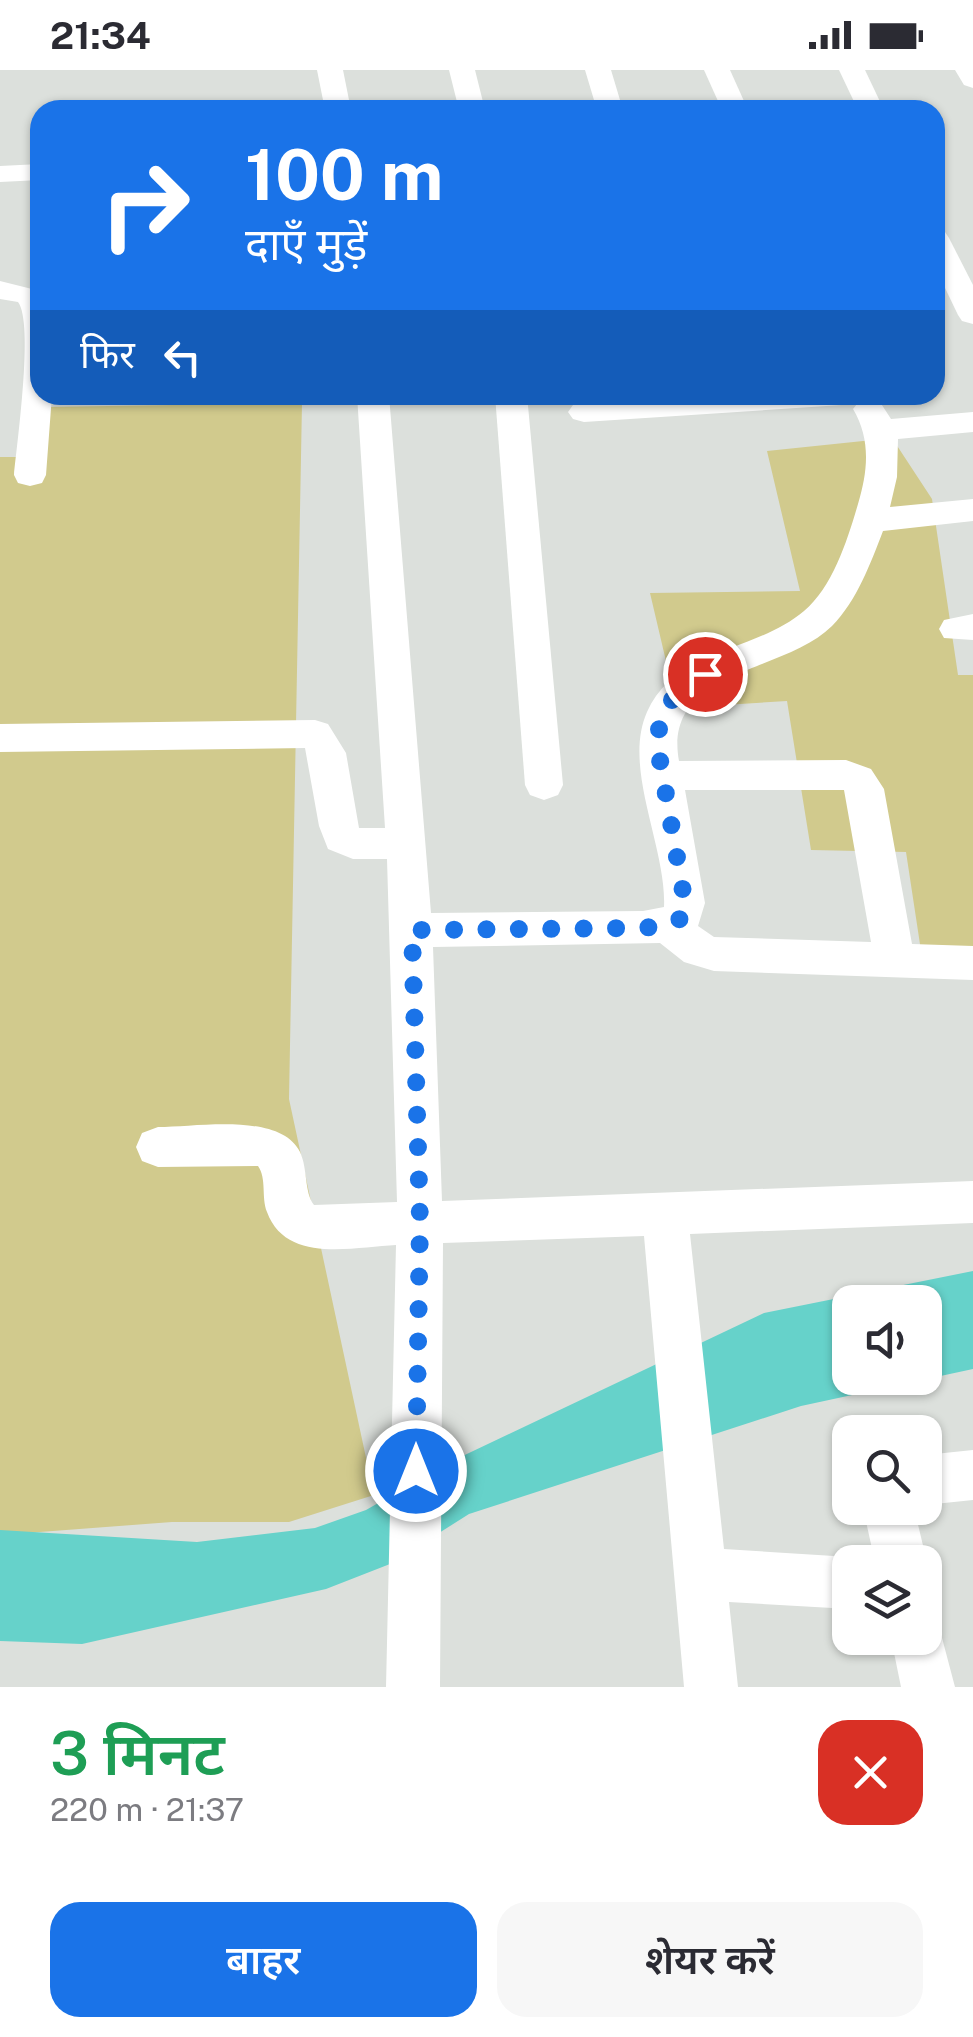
<!DOCTYPE html>
<html lang="hi">
<meta charset="utf-8">
<style>
:root{--surface:#fff;--page:#f7f7f7;--text:#2b2b33;--muted:#7c7c81;--accent:#1a73e8}
body{margin:0;font-family:"Public Sans","Noto Sans Devanagari",sans-serif;background:var(--page);color:var(--text);height:100vh;display:flex;flex-direction:column;font-size:38px;white-space:nowrap}
*{box-sizing:border-box;margin:0}
p{font-size:32px;color:var(--muted)}
.icon{flex:none;width:55px;height:55px;fill:none;stroke:currentColor;stroke-width:2;stroke-linecap:round;stroke-linejoin:round}
.map{position:relative;height:1617px;overflow:hidden}
.details{display:flex;flex-direction:column;background:var(--surface);flex:1}
.details>*{flex:none}
.top-card{position:absolute;left:30px;top:30px;width:915px;height:305px;border-radius:30px;box-shadow:0 2px 8px #0004;background:#1a73e8;color:#fff;overflow:hidden}
.controls{position:absolute;left:832px;top:1215px;display:grid;gap:20px}
.controls a{display:grid;place-items:center;width:110px;height:110px;border-radius:20px;background:var(--surface);box-shadow:0 2px 8px #0004;font-size:50px}
.pin{position:absolute;display:grid;place-items:center;width:85px;height:85px;color:#fff;margin:-42px;border:5px solid #fff;border-radius:50%;box-shadow:0 2px 10px #0007}
.me{position:absolute;width:110px;margin:-55px;rotate:0deg;stroke-linejoin:round;filter:drop-shadow(0 0 8px #0008)}
.turn{display:flex;align-items:center;gap:35px;height:210px;padding:0 50px;font-size:45px}
.turn .icon{width:130px;height:130px;stroke-width:2.5}
.turn b{display:block;font-size:70px;line-height:85px}
.then{display:flex;align-items:center;height:95px;padding:0 50px;background:#0003;gap:20px;font-size:38px}
.round{display:grid;place-items:center;flex:none;width:105px;height:105px;border-radius:30px;background:var(--page)}
.summary{display:flex;align-items:center;justify-content:space-between;height:170px;padding:0 50px}
h1{font-size:60px;font-weight:600;line-height:75px;color:#1e9e55}
.button{display:flex;gap:20px;margin-top:auto;padding:20px 50px}
.button a{flex:1;height:115px;border-radius:30px;background:var(--accent);color:#fff;font-size:40px;font-weight:600;line-height:115px;text-align:center}
.button a+a{background:var(--page);color:var(--text)}
.status{display:flex;justify-content:space-between;align-items:center;height:70px;padding:0 50px;background:var(--surface);direction:ltr}
.status svg{height:28px;fill:currentColor}
.map>svg:first-child{display:block}
</style>
<div class="status"><b>21:34</b><svg viewBox="0 0 49 12"><path d="M0 12V9h3v3zM5 12V6h3v6zM10 12V3h3v9zM15 12V0h3v12zM26 1h20v11H26zM47 4h2v5h-2z"/></svg></div>
<div class="map">
<svg width="973" height="1617" viewBox="0 0 973 1617">
<rect width="100%" height="100%" fill="#dce0dc"/>
<g fill="#d1ca8d">
<path d="M 302,333 L 289,1029 L 374,1425 L 289,1452 L 172,1452 L 0,1465 L 0,387 L 44,387 L 43,337 Z"/>
<path d="M 892,368 L 932,429 L 958,605 L 973,605 L 973,895 L 923,894 L 906,782 L 811,780 L 787,631 L 677,638 L 650,523 L 800,521 L 767,381 Z"/>
</g>
<path fill="#66d2ca" fill-rule="evenodd" d="M 973,1201 L 973,1299 L 801,1336 L 469,1444 L 390,1494 L 326,1519 L 82,1574 L 0,1571 L 0,1460 L 197,1472 L 315,1458 L 366,1440 L 450,1392 L 764,1243 ZM 850,1232 L 925,1232 L 925,1308 L 850,1308 Z"/>
<g fill="none" stroke-linecap="round" stroke-linejoin="round">
<g fill="#fff" fill-rule="evenodd">
<path d="M 317,0 L 343,0 L 351,40 L 325,40 Z"/>
<path d="M 449,0 L 475,0 L 485,40 L 459,40 Z"/>
<path d="M 585,0 L 611,0 L 623,40 L 597,40 Z"/>
<path d="M 704,0 L 730,0 L 748,40 L 722,40 Z"/>
<path d="M 839,0 L 865,0 L 884,40 L 858,40 Z"/>
<path d="M 955,0 L 973,0 L 973,18 L 964,15 Z"/>
<path d="M 40,94 L 40,110 L 0,112 L 0,96 Z"/>
<path d="M 935,159 L 945,162 L 949,168 L 973,215 L 973,254 L 962,251 L 958,245 L 935,197 Z"/>
<path d="M 0,211 L 40,221 L 40,325 L 52,325 L 46,405 L 42,413 L 30,416 L 18,413 L 14,405 C 17,373 34,253 18,232 L 0,229 Z"/>
<path d="M 357,325 L 389,325 L 431,843 L 643,841 L 664,837 C 667,778 622,698 647,642 C 675,579 756,582 804,541 C 833,517 848,468 858,434 C 868,401 871,369 853,339 L 857,334 L 584,352 L 573,349 L 568,342 L 573,335 L 697,325 L 869,325 L 865,330 L 880,332 L 891,349 L 973,342 L 973,362 L 898,369 L 897,407 L 890,437 L 973,429 L 973,451 L 883,461 C 871,492 857,531 832,556 C 784,604 662,599 679,691 L 846,690 L 871,699 L 884,719 L 912,874 L 973,876 L 973,910 L 714,901 L 684,892 L 660,873 L 433,877 L 442,1131 L 973,1111 L 973,1153 L 690,1164 L 724,1479 L 850,1487 L 864,1492 L 850,1492 L 850,1539 L 729,1532 L 738,1617 L 684,1617 L 644,1166 L 443,1173 L 440,1617 L 386,1617 L 396,1175 C 353,1177 286,1194 267,1142 C 261,1127 267,1109 258,1096 L 158,1097 L 142,1091 L 136,1077 L 142,1063 L 158,1057 C 198,1057 280,1042 300,1082 C 308,1099 304,1122 314,1135 L 397,1132 L 387,789 L 353,789 L 328,779 L 319,756 L 305,678 L 0,682 L 0,654 L 315,650 L 328,654 L 346,683 L 359,758 L 385,758 ZM 685,720 L 844,720 L 871,872 L 714,867 L 698,856 L 705,833 Z"/>
<path d="M 495,325 L 527,325 L 563,715 L 558,725 L 544,730 L 530,725 L 525,715 Z"/>
<path d="M 973,544 L 973,570 L 944,568 L 939,559 L 944,550 Z"/>
<path d="M 973,1380 L 973,1430 L 925,1435 L 925,1385 Z"/>
<path d="M 863,1438 L 914,1438 L 927,1492 L 925,1497 L 925,1492 L 875,1492 Z"/>
<path d="M 925,1544 L 937,1549 L 955,1617 L 901,1617 L 891,1568 L 925,1568 Z"/>
</g>
</g>
<g fill="none" stroke-linecap="round" stroke-linejoin="round">
<path stroke="#1a73e8" stroke-width="18" stroke-dasharray="0 32.4" d="M 416,1401 L 420,1151 L 412,860 L 643,858 L 666,855 L 682,848 L 685,833 L 657,673 C 661,634 674,624 705,604"/>
</g>
</svg>
<div class="controls">
<a><svg class="icon" aria-label="sound" viewBox="0 0 24 24"><path d="M4 9h4l5-4v14l-5-4H4zM17 9q2 3 0 6"/></svg></a>
<a><svg class="icon" aria-label="search" viewBox="0 0 24 24"><circle cx="10" cy="10" r="6"/><path d="M15 15l6 6"/></svg></a>
<a><svg class="icon" aria-label="layers" viewBox="0 0 24 24"><path d="M12 4l9 5-9 5-9-5zM3 14l9 5 9-5"/></svg></a>
</div>
<div class="pin" style="left:705px;top:604px;background:#d93025"><svg class="icon" aria-label="arrive" viewBox="0 0 24 24"><path d="M6 21V4h12l-3 4 3 4H6"/></svg></div>
<svg class="me" style="left:416px;top:1401px" viewBox="-20 -20 40 40"><circle r="17" fill="#1a73e8" stroke="#fff" stroke-width="3"/><path d="M0-11L8 9 0 5-8 9z" fill="#fff"/></svg>
<div class="top-card">
<div class="turn"><svg class="icon" aria-label="right" viewBox="0 0 24 24"><path d="M7 20v-9h11M14 6l5 5-5 5"/></svg><div><b>100 m</b>दाएँ मुड़ें</div></div>
<div class="then">फिर<svg class="icon" aria-label="left" viewBox="0 0 24 24"><path d="M17 20v-9H6M10 6l-5 5 5 5"/></svg></div>
</div>
</div>
<section class="details">
<div class="summary"><div><h1>3 मिनट</h1><p>220 m · 21:37</p></div><a class="round" style="background:#d93025;color:#fff"><svg class="icon" aria-label="close" viewBox="0 0 24 24"><path d="M6 6l12 12M18 6L6 18"/></svg></a></div>
<div class="button"><a>बाहर</a><a>शेयर करें</a></div>
</section>
